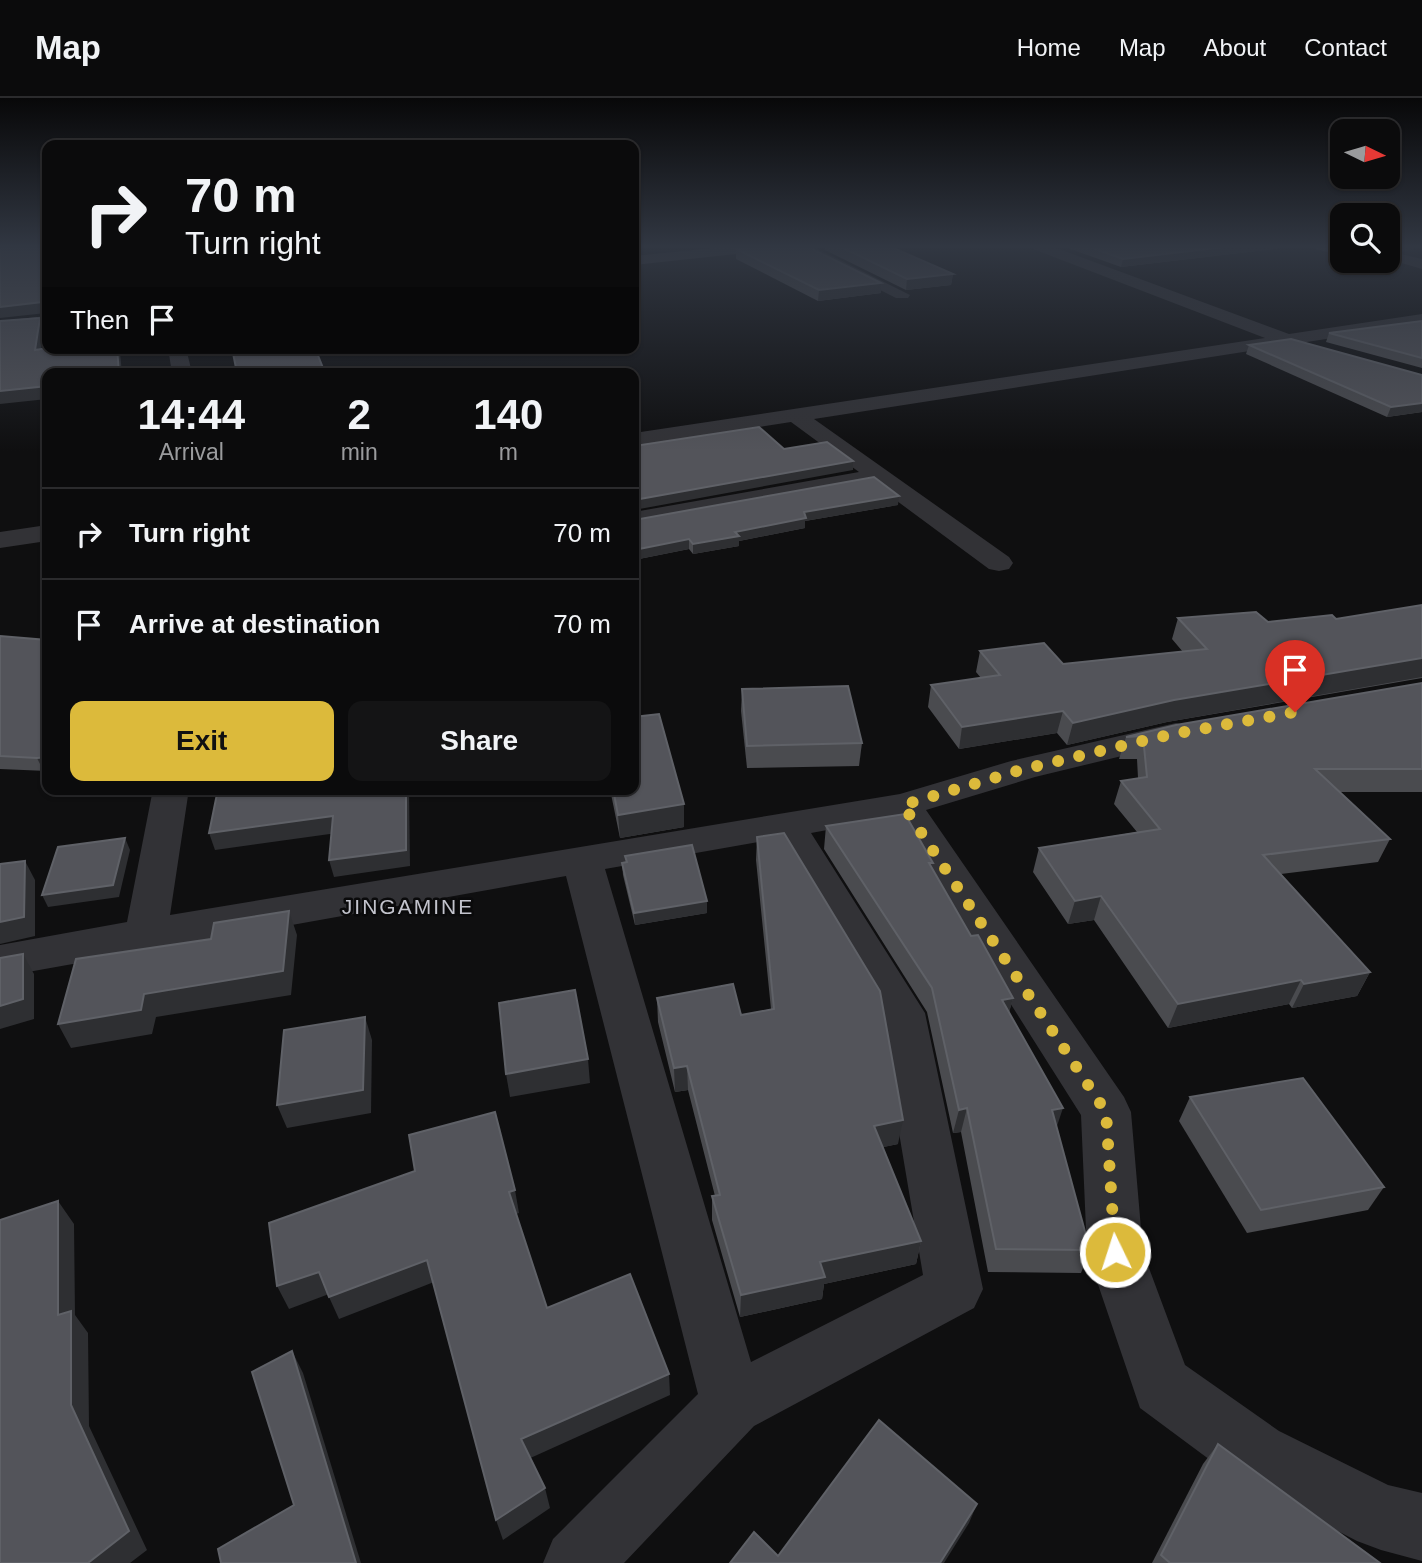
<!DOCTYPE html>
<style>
:root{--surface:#0b0b0c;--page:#141415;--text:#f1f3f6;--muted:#9a9b9d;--line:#2b2b2d;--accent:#dcba3b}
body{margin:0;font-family:Arial,sans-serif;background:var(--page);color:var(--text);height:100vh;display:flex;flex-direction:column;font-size:26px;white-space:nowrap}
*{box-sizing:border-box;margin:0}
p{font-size:23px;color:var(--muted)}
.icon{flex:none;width:38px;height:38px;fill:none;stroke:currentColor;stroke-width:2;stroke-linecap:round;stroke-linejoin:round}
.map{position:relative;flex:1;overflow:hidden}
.side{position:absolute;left:42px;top:270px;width:597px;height:427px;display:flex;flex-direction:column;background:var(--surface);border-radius:14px;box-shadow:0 2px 5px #0004,0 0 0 2px var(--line)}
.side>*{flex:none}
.banner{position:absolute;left:42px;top:42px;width:597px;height:214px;border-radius:14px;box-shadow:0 2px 5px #0004,0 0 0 2px var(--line);background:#0b0b0c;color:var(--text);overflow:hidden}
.needle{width:46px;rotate:95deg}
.controls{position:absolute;left:1330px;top:21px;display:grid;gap:14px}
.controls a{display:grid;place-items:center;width:70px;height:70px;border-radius:14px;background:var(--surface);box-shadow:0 2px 5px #0004,0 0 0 2px var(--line);font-size:35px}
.pin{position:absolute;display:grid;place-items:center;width:60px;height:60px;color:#fff;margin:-72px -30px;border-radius:50% 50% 50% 0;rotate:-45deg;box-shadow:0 0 7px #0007}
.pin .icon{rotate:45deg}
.me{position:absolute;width:77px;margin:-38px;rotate:356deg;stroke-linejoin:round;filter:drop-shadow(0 0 5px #0008)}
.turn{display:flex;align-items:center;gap:24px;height:147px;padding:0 28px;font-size:32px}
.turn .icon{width:91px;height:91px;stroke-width:2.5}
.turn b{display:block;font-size:49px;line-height:60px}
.then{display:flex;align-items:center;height:66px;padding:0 28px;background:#0003;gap:14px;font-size:26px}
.eta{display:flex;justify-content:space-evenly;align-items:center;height:119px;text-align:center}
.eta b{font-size:42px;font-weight:800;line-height:49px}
.cta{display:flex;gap:14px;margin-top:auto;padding:14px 28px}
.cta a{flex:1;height:80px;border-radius:14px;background:var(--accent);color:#111;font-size:28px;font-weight:800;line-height:80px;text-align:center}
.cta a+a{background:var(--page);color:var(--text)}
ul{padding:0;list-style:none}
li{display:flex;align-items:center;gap:21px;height:91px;padding:0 28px;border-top:2px solid var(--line)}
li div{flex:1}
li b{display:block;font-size:26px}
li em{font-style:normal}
header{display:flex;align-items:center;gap:42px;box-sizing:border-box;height:98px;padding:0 35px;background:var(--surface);border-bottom:2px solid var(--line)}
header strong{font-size:33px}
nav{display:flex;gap:38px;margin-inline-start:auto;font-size:24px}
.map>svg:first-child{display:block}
</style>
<header>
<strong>Map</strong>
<nav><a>Home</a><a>Map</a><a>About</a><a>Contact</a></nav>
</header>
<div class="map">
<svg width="1422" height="1465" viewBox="0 0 1422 1465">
<rect width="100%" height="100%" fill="#0f0f10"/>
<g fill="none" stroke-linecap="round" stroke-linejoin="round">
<g fill="#323236" fill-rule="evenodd">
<path d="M 793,148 L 812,148 L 910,197 L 908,200 L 896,200 Z"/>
<path d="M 1031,148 L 1051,148 L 1289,236 L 1422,216 L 1422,226 L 814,321 L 1009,459 L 1013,465 L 1009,471 L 999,473 L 989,471 L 874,386 L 634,430 L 634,414 L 859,374 L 791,324 L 634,349 L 634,335 L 1265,240 L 1033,151 Z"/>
<path d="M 1388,153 L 1422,161 L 1422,171 L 1388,161 Z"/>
<path d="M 168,250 L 186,250 L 192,275 L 172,275 Z"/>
<path d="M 47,427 L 47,443 L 0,450 L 0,434 Z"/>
<path d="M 1176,625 L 1188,628 L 1193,635 L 1188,642 L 1035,679 L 926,712 L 1124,999 L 1131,1014 L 1143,1154 L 1185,1267 L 1279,1333 L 1388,1387 L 1422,1395 L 1422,1463 L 1381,1452 L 1357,1443 L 1233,1379 L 1140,1310 L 1087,1154 L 1081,1017 L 893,720 L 811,735 L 925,915 L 983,1191 L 974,1210 L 754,1328 L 624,1465 L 543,1465 L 553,1441 L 698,1296 L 566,778 L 0,879 L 0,847 L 127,824 L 153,691 L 189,691 L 170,817 L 900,696 L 1011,663 ZM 776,741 L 879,916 L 923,1177 L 751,1264 L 605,771 Z"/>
</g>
<g fill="#3f3f44" fill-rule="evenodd">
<path d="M 733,148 L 780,148 L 773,152 L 634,167 L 634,158 Z"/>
<path d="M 47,218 L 47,228 L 0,233 L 0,223 Z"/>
</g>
</g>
<g fill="#4a4b4f">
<path d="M 825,148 L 889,148 L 953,176 L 951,187 L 906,192 L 825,152 Z"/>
<path d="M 1062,148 L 1299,148 L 1121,169 Z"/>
<path d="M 1305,148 L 1342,148 L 1342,158 Z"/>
<path d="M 1388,148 L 1422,148 L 1399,153 L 1389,150 Z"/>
<path d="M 736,151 L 881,185 L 881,195 L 818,203 L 736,161 Z"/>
<path d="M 1422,223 L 1422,270 L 1326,244 L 1329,235 Z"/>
<path d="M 1249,247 L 1422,277 L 1422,314 L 1387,319 L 1246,256 Z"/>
<path d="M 898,407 L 805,423 L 805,430 L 739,443 L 739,448 L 693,456 L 689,451 L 634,462 L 634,422 Z"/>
<path d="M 1422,507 L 1422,580 L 1167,624 L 1067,647 L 1057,635 L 959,651 L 928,609 L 931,587 L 981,580 L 976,574 L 980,553 L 1063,566 L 1183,554 L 1172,541 L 1178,520 L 1268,524 L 1336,521 Z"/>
<path d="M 0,538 L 47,542 L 47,673 L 0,671 Z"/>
<path d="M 1422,585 L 1422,694 L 1340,694 L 1390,741 L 1378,764 L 1281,776 L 1370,874 L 1357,898 L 1292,910 L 1289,906 L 1168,930 L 1094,822 L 1068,826 L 1033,774 L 1039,750 L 1137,734 L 1114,706 L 1121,683 L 1138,680 L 1137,661 L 1119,661 L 1126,639 Z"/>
<path d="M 742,591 L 862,645 L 859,668 L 747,670 L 741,613 Z"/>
<path d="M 610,691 L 634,691 L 684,729 L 620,740 Z"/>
<path d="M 826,728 L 932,771 L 971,838 L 1013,900 L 1009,914 L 1056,1029 L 1090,1152 L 1081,1175 L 988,1174 L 961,1034 L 953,1035 L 927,914 L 824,751 Z"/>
<path d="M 757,739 L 898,1046 L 883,1049 L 921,1143 L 916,1166 L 824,1186 L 822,1201 L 740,1219 L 712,1122 L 712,1098 L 715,1098 L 688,992 L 675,994 L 658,924 L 657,900 L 741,917 L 771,911 L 756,762 Z"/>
<path d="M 625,758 L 707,803 L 707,815 L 635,827 L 623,777 L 622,765 L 626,765 Z"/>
<path d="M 1190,999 L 1384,1089 L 1368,1112 L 1247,1135 L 1179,1023 Z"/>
<path d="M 1218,1346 L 1380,1465 L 1152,1465 L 1203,1366 Z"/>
</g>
<g fill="#2e2f32">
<path d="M 1232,148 L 1299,148 L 1121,169 L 1123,161 Z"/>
<path d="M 1401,148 L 1422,148 L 1422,150 L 1399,153 Z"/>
<path d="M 47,173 L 46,215 L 0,220 L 0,209 Z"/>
<path d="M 953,176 L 951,187 L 906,192 L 907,181 Z"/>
<path d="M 881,185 L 881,195 L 818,203 L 819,192 Z"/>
<path d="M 40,220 L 44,231 L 39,264 L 35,252 Z"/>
<path d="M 117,250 L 118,250 L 120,255 L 122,275 L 119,275 Z"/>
<path d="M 47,288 L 47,301 L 0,306 L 0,293 Z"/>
<path d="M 1422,305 L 1422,314 L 1387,319 L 1391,309 Z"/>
<path d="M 853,363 L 853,372 L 634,412 L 634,402 Z"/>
<path d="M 899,398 L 898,407 L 805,423 L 805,430 L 739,443 L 739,448 L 693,456 L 693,446 L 804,414 Z"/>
<path d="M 689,441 L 689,451 L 634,462 L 634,452 Z"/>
<path d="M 1422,556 L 1422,579 L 1167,624 L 1067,647 L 1073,625 L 1174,602 Z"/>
<path d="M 1063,613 L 1057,635 L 959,651 L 962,629 Z"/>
<path d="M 47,659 L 47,673 L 44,674 L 37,660 Z"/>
<path d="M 406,691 L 409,691 L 410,768 L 334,779 L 329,762 Z"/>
<path d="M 684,706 L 684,729 L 620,740 L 618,717 Z"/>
<path d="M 333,718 L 337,735 L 215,752 L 209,735 Z"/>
<path d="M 125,740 L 130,752 L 119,799 L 48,809 L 42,797 Z"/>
<path d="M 25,763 L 35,782 L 35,838 L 0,846 L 0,824 Z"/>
<path d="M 1101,798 L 1094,822 L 1068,826 L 1075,803 Z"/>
<path d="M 707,803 L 707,815 L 635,827 L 634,815 Z"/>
<path d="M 289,813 L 297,837 L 291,897 L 156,919 L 152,936 L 71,950 L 58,926 L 144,896 Z"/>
<path d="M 23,856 L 34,876 L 34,921 L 0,931 L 0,908 Z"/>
<path d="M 1370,874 L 1357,898 L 1292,910 L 1304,886 Z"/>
<path d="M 1301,882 L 1289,906 L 1168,930 L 1178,906 Z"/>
<path d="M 1013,900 L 1007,923 L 1002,902 Z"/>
<path d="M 365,919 L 372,942 L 371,1015 L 287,1030 L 277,1007 Z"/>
<path d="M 588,961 L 590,985 L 510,999 L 506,976 Z"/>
<path d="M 687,968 L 688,992 L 675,994 L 674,970 Z"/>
<path d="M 967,1010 L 961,1034 L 953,1035 L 959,1012 Z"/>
<path d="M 1063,1010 L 1055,1034 L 1052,1012 Z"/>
<path d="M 903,1022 L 898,1046 L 870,1052 L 874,1028 Z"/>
<path d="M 515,1092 L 519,1115 L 514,1117 L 509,1094 Z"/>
<path d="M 58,1103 L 74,1126 L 75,1217 L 88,1235 L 89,1328 L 147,1452 L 130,1465 L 88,1465 L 58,1217 Z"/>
<path d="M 921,1143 L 916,1166 L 824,1186 L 822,1201 L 740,1219 L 741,1197 L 820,1164 Z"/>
<path d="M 427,1162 L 434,1184 L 339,1221 L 329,1199 Z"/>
<path d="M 319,1174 L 329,1196 L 289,1211 L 277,1188 Z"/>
<path d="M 292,1253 L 303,1275 L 361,1465 L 356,1465 Z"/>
<path d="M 669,1276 L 670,1297 L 526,1362 L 521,1341 Z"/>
<path d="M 545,1390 L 550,1410 L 503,1442 L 496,1422 Z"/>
<path d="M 977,1406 L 969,1425 L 944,1465 L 940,1465 Z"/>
</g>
<g fill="#53545a" stroke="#5f6167" stroke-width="2">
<path d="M 0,148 L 47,148 L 47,173 L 42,204 L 0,209 Z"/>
<path d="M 768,148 L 806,148 L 881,185 L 819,192 L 736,151 Z"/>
<path d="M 839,148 L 889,148 L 953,176 L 907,181 Z"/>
<path d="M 1087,148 L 1232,148 L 1123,161 Z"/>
<path d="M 40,220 L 35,252 L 48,250 L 117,250 L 119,275 L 47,275 L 47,288 L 0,293 L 0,223 Z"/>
<path d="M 1422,223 L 1422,260 L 1329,235 Z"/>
<path d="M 1291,241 L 1422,277 L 1422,305 L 1391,309 L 1249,247 Z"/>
<path d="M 232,250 L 315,250 L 325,275 L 237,275 Z"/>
<path d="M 759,329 L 784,351 L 827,344 L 853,363 L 634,402 L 634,348 Z"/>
<path d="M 874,379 L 899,398 L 804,414 L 806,420 L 735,434 L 739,438 L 693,446 L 689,441 L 634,452 L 634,422 Z"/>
<path d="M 1422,507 L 1422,560 L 1174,602 L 1073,625 L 1063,613 L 962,629 L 931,587 L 1000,577 L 980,553 L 1044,545 L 1063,566 L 1207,551 L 1178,520 L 1256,514 L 1268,524 L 1332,517 L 1336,521 Z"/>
<path d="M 0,538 L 47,542 L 47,659 L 37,660 L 0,658 Z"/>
<path d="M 1422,585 L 1422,671 L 1315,671 L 1390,741 L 1263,757 L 1370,874 L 1304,886 L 1301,882 L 1178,906 L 1101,798 L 1075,803 L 1039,750 L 1160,731 L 1121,683 L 1147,679 L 1143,638 L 1126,639 L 1176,627 Z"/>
<path d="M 848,588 L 862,645 L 747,648 L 742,591 Z"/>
<path d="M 659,616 L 684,706 L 618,717 L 613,691 L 634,691 L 634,619 Z"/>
<path d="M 218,691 L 406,691 L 406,752 L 329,762 L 333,718 L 209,735 Z"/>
<path d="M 905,716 L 933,765 L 929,765 L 971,838 L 978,837 L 1013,900 L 1002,902 L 1063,1010 L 1052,1012 L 1090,1152 L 996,1151 L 967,1010 L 959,1012 L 932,890 L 826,728 Z"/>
<path d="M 784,735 L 880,893 L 903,1022 L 874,1028 L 921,1143 L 820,1164 L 825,1179 L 741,1197 L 712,1098 L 720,1097 L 687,968 L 674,970 L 657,900 L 733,886 L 741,917 L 774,911 L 757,739 Z"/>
<path d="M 125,740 L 113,787 L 42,797 L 58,749 Z"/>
<path d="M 692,747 L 707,803 L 634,815 L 622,765 L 627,764 L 625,758 Z"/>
<path d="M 25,763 L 24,819 L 0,824 L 0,766 Z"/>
<path d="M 289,813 L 283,873 L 144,896 L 141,912 L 58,926 L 76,861 L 211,841 L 214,825 Z"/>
<path d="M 23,856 L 23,901 L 0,908 L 0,860 Z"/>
<path d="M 575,892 L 588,961 L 506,976 L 499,905 Z"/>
<path d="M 365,919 L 363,992 L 277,1007 L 284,932 Z"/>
<path d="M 1303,980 L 1384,1089 L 1261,1112 L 1190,999 Z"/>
<path d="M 495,1014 L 515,1092 L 509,1094 L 547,1210 L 630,1176 L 669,1276 L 521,1341 L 545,1390 L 496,1422 L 427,1162 L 329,1199 L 319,1174 L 277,1188 L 269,1125 L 415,1073 L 409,1037 Z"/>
<path d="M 58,1103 L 58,1217 L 71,1213 L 71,1307 L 129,1433 L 88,1465 L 0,1465 L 0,1122 Z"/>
<path d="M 292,1253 L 356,1465 L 221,1465 L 218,1451 L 294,1407 L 252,1274 Z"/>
<path d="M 879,1322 L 977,1406 L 940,1465 L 730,1465 L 754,1434 L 778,1458 Z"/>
<path d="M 1218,1346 L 1380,1465 L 1170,1465 L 1161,1457 Z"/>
</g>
<linearGradient id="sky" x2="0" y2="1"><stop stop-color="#080809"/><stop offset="0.42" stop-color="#313742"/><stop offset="1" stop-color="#313742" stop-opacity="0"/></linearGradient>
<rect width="1422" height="353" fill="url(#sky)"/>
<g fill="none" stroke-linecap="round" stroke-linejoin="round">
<path stroke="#dcba3b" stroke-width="12" stroke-dasharray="0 21.6" d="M 1115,1154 L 1106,1014 L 903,707 L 1024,671 L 1168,637 L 1295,614"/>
</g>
<g text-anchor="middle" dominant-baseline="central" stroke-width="5" stroke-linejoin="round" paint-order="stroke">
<g font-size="21" letter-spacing="2" fill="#c2c3cc" stroke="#0a0a0b">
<text x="408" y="808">JINGAMINE</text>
</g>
</g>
</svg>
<div class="controls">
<a><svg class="needle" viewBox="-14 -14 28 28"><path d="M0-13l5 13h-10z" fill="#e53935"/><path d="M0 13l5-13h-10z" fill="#9a9b9d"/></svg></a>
<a><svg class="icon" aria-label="search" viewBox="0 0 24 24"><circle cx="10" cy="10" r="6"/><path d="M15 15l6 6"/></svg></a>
</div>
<div class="pin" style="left:1295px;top:614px;background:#d93025"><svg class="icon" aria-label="arrive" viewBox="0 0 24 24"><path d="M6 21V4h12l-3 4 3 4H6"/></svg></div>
<svg class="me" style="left:1115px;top:1154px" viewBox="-20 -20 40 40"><circle r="17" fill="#dcba3b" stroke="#fff" stroke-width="3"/><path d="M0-11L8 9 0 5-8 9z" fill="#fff"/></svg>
<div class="banner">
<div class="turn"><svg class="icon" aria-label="right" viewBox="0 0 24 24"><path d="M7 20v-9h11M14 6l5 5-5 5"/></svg><div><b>70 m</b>Turn right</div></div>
<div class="then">Then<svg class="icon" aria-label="arrive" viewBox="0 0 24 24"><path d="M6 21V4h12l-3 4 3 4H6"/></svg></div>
</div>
<section class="side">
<div class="eta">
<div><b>14:44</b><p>Arrival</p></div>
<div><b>2</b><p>min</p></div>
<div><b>140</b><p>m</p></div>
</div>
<ul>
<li><svg class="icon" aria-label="right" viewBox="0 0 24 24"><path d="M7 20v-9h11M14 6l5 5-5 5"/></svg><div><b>Turn right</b></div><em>70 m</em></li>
<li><svg class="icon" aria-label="arrive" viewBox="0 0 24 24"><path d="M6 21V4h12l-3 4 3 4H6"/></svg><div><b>Arrive at destination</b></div><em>70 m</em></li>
</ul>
<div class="cta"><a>Exit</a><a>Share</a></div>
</section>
</div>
